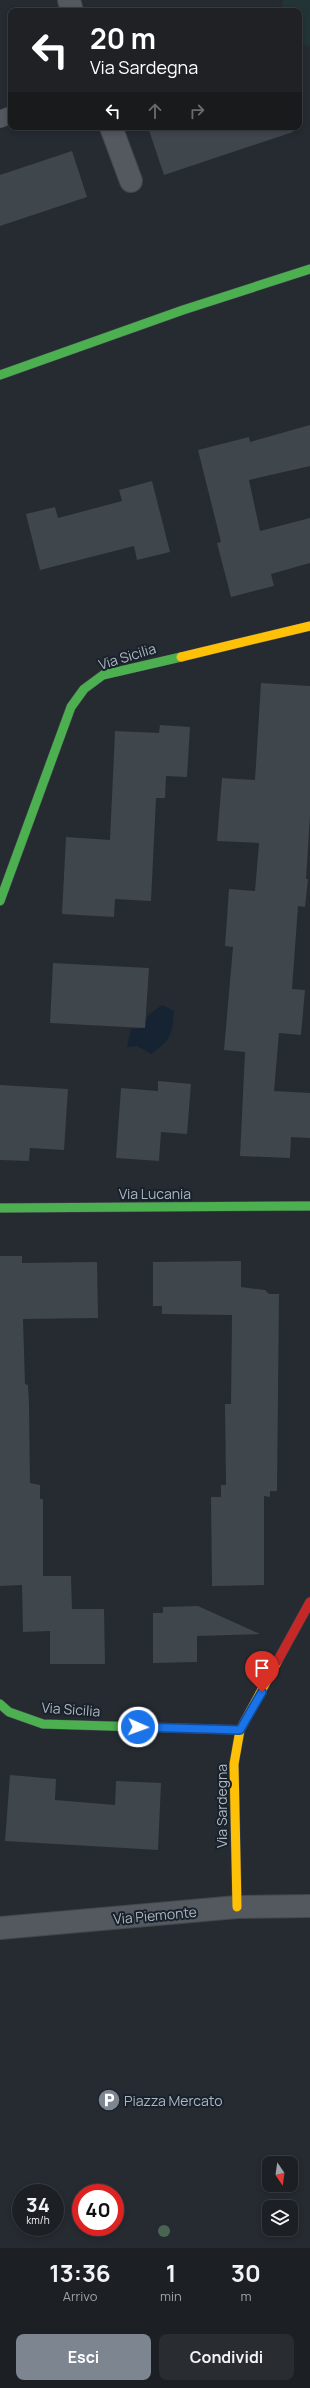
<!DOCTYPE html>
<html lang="it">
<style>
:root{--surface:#1c2025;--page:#292d32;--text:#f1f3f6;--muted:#a0a3a7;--line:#3a3e42;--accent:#7d8590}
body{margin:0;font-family:Manrope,sans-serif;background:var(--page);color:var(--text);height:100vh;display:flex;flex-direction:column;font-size:15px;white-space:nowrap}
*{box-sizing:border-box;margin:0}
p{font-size:13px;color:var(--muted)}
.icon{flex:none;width:22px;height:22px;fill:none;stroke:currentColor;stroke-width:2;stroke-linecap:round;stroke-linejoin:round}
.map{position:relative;height:2248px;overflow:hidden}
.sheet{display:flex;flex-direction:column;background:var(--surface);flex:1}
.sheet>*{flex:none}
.guide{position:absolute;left:8px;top:8px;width:294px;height:122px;border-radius:8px;box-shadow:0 2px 6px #0003,0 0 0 1px var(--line);background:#202124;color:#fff;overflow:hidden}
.needle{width:26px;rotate:167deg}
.fabs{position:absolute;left:262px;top:2156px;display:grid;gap:8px}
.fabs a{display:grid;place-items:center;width:36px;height:36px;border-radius:8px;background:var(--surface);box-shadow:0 2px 6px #0003,0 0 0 1px var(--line);font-size:20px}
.speed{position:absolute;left:12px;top:2184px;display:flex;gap:8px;font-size:20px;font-weight:700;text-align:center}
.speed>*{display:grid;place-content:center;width:52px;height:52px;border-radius:50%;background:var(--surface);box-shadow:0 2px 6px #0003,0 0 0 1px var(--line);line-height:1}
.speed small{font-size:10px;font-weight:400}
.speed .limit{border:6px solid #d22;background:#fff;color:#111}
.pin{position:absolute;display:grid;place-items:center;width:34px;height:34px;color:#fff;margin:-41px -17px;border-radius:50% 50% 50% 0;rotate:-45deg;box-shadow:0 0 4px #0007}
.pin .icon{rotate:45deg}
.me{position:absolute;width:44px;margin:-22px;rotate:92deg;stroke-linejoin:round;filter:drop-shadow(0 0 3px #0008)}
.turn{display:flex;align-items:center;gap:14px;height:84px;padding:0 16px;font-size:18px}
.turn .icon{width:52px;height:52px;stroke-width:2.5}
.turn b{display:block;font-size:28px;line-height:34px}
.lanes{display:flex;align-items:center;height:38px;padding:0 16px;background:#0003;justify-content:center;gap:20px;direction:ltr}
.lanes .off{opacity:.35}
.eta{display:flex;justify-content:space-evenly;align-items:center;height:68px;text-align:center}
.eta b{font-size:24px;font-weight:700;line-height:28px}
.cta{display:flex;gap:8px;margin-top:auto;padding:8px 16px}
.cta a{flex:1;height:46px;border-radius:8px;background:var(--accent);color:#fff;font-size:16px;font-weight:700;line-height:46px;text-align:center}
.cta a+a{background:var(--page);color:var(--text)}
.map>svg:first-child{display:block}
</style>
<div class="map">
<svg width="310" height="2248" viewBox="0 0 310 2248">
<rect width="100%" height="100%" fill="#252b31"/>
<path fill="#223436" d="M 283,0 L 310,0 L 310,46 L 299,44 L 299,11 L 282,11 Z"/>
<path fill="#162332" d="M 162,1005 L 174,1011 C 172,1035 171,1040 151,1054 L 137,1046 L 127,1047 L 131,1029 L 145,1028 L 147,1016 Z"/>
<g fill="#3f464c">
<path d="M 148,127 L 293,127 L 293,132 L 164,175 Z"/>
<path d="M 72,151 L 87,197 L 0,226 L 0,175 Z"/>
<path d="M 310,425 L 310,466 L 249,480 L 260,531 L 310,518 L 310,563 L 271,574 L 274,586 L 231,597 L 217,543 L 221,542 L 198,450 L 249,437 L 250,442 Z"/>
<path d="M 152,481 L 170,552 L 137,560 L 134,546 L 40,570 L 26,514 L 55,507 L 58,518 L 122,501 L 119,490 Z"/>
<path d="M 261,683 L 310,686 L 310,816 L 306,879 L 308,879 L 305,907 L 298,906 L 292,989 L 305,990 L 301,1035 L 279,1033 L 274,1091 L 310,1093 L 310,1138 L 291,1137 L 290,1158 L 240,1156 L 245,1052 L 224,1050 L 233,947 L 225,946 L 229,889 L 255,891 L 259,843 L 217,841 L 222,778 L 255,780 Z"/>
<path d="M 160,725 L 190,727 L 187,777 L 166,776 L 165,798 L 156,798 L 151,901 L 115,899 L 114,917 L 62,914 L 66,837 L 110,840 L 115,731 L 159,733 Z"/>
<path d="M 53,963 L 149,968 L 145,1028 L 50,1023 Z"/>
<path d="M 158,1081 L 191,1084 L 187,1134 L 161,1132 L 159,1161 L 116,1158 L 121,1088 L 158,1091 Z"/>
<path d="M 0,1085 L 68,1089 L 64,1150 L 30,1148 L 29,1161 L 0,1160 Z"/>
<path d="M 0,1256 L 22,1256 L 22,1263 L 97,1262 L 98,1318 L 23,1319 L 25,1384 L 28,1385 L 29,1404 L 30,1483 L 40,1485 L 40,1499 L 43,1499 L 43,1576 L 71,1576 L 72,1609 L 104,1609 L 105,1664 L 50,1664 L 50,1631 L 23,1632 L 22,1585 L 0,1586 Z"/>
<path d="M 241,1261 L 241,1287 L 265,1290 L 269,1294 L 279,1294 L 277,1491 L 270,1491 L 270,1497 L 264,1496 L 264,1585 L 212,1586 L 211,1497 L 221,1497 L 221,1485 L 226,1485 L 225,1404 L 231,1404 L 232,1315 L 162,1314 L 162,1306 L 153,1306 L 153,1262 Z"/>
<path d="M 198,1606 L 260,1634 L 197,1636 L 197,1662 L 153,1663 L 153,1613 L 163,1613 L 163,1607 Z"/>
<path d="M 10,1775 L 56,1779 L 55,1800 L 115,1805 L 116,1781 L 161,1783 L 158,1850 L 5,1841 Z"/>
</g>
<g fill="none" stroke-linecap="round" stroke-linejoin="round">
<g stroke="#42474e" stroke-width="18">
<path id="lane" d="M 0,119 L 11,115"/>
</g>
<g stroke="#42474e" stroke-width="24">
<g id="street">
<path d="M 69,0 L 72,11"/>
<path d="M 111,127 L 131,181"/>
<path d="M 0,1928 L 237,1907 L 310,1906"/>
</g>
</g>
<g stroke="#42474e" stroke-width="10">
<g id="fast">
<path d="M 0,375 L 183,310 L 310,269"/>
<path d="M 0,901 L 71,707 L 84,689 L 103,675 L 181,657"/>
<path d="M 0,1208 L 310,1206"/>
<path d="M 0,1704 L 9,1712 L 43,1724 L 240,1730"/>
</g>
</g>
<g stroke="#42474e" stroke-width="10">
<g id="slow">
<path d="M 181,657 L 310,626"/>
<path d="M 237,1907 L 234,1764 L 240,1730 L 277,1662"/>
</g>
</g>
<g stroke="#42474e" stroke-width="10">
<path id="jam" d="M 277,1662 L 310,1602"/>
</g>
<use href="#lane" stroke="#54585f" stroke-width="17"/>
<use href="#street" stroke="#54585f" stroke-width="22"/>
<use href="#fast" stroke="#4caf50" stroke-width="9"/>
<use href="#slow" stroke="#ffc107" stroke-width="9"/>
<use href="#jam" stroke="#c62828" stroke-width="9"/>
</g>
<circle fill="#496453" cx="164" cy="2231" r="6"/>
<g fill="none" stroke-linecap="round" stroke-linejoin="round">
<g stroke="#114b97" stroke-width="10">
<path id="route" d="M 138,1727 L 240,1730 L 262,1692"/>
</g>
<use href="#route" stroke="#1a73e8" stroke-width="7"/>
</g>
<defs>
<g id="parking-disc" transform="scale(1.15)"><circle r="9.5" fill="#7d8590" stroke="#19212b"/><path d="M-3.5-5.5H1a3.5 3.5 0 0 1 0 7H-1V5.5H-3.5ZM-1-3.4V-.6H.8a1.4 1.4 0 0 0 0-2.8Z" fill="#fff"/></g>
</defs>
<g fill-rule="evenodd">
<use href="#parking-disc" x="109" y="2100"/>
</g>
<g text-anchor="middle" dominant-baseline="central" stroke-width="4" stroke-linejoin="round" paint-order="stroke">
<g font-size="14" fill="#adb6c3" stroke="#19212b">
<text transform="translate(127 656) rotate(-17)">Via Sicilia</text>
<text x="155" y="1193">Via Lucania</text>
<text transform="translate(71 1709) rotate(4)">Via Sicilia</text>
<text transform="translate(221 1806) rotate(-90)">Via Sardegna</text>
<text transform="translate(155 1915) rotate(-5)">Via Piemonte</text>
</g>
<g font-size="14" fill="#adb6c3" stroke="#19212b" text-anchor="start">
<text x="124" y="2100">Piazza Mercato</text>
</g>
</g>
</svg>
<div class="fabs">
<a><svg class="needle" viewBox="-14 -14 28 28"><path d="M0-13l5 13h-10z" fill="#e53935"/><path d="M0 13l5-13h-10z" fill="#a0a3a7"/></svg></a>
<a><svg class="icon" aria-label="layers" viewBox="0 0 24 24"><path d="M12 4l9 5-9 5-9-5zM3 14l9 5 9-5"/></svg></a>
</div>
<div class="speed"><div>34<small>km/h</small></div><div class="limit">40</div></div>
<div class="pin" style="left:262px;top:1692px;background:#d93025"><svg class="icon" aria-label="arrive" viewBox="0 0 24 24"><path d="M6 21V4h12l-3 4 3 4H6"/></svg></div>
<svg class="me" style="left:138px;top:1727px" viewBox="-20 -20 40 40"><circle r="17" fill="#1a73e8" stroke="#fff" stroke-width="3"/><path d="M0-11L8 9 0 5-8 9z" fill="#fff"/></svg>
<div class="guide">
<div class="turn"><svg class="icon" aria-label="left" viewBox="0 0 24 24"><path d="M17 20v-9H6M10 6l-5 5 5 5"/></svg><div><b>20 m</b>Via Sardegna</div></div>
<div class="lanes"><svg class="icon" aria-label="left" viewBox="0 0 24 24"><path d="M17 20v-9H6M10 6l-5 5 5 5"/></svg><svg class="icon off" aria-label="ahead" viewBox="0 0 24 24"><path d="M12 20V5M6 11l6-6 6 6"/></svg><svg class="icon off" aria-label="right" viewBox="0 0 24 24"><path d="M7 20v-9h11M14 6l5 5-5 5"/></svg></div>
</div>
</div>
<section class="sheet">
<div class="eta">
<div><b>13:36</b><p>Arrivo</p></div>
<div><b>1</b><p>min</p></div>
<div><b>30</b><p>m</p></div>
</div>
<div class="cta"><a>Esci</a><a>Condividi</a></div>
</section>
